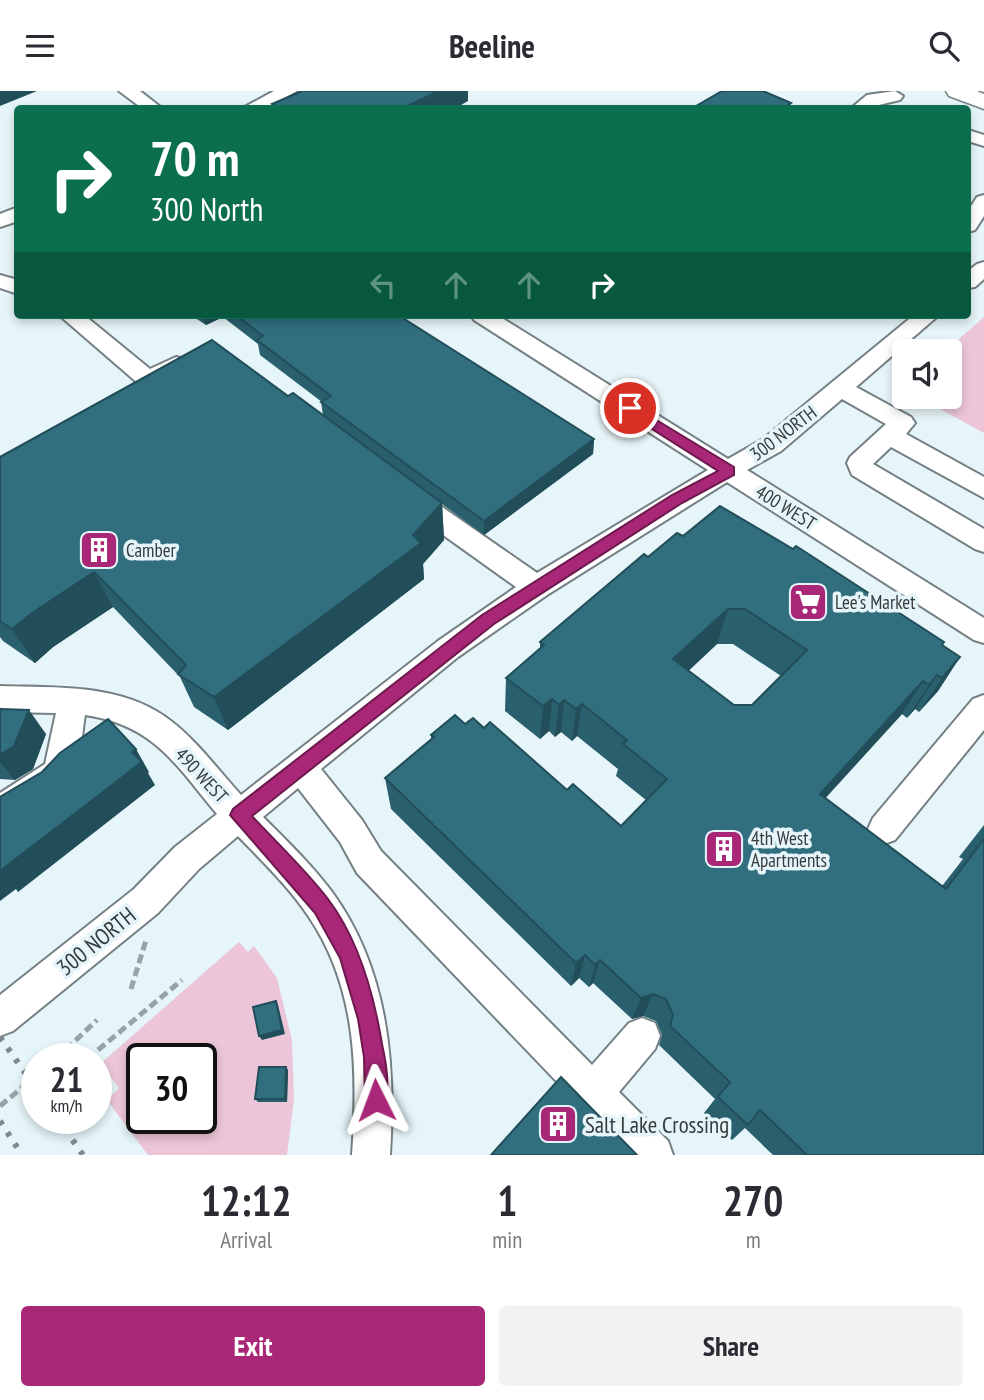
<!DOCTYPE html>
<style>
:root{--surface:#fff;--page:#f2f2f3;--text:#2b2b33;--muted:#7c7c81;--accent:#a82776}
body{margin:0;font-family:"PT Sans Narrow",sans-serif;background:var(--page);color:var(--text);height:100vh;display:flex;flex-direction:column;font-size:26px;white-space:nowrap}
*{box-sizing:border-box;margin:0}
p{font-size:23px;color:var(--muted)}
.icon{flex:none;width:38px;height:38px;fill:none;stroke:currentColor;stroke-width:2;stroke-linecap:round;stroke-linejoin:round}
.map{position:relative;height:1064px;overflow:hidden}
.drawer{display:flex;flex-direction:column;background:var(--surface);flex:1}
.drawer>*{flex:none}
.hud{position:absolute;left:14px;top:14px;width:957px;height:214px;border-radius:7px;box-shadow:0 4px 10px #0003;background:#0b6e4f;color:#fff;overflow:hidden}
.buttons{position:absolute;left:892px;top:248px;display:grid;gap:14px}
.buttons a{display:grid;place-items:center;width:70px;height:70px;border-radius:7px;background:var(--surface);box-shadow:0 4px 10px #0003;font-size:35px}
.speed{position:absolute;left:21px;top:952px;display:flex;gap:14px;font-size:35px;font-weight:700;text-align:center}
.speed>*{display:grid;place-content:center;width:91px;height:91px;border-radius:50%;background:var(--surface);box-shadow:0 4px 10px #0003;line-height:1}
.speed small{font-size:18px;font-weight:400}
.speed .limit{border:4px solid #111;border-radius:10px;background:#fff;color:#111}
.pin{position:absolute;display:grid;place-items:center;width:60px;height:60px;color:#fff;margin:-30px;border:4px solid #fff;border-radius:50%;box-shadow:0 2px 7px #0007}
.me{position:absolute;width:77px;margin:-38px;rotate:357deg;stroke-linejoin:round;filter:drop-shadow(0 0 5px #0008)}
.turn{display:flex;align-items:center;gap:24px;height:147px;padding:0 21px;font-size:32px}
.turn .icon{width:91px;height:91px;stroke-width:2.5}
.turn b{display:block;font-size:49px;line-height:60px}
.lanes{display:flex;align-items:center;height:66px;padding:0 21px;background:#0003;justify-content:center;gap:35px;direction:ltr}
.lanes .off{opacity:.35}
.eta{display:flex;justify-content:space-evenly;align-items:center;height:119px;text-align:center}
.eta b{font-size:42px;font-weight:700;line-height:49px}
.button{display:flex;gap:14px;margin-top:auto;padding:14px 21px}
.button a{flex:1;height:80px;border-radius:7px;background:var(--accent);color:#fff;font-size:28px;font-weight:700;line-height:80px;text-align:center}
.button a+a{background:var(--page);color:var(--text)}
header{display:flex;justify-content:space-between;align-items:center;height:91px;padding:0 21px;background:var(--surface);font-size:32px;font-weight:700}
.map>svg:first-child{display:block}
</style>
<header><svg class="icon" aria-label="menu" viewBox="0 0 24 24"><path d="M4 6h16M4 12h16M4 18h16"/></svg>Beeline<svg class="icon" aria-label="search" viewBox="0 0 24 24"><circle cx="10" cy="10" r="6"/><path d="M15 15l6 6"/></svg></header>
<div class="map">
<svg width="984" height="1064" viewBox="0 0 984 1064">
<rect width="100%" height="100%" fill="#e6f5f9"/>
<g fill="#ecc6d8" fill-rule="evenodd">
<path d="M 984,226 L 984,342 L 918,306 L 950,306 L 950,261 L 944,261 Z"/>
<path d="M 239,851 L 248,861 L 254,855 L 277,887 L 292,949 L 294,1008 L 287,1064 L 148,1064 L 107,1009 L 119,997 L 100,973 ZM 142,968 L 201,968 L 201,1027 L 142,1027 Z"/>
</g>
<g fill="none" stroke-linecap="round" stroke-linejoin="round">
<g stroke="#748084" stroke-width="4">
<g id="minor">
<path d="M 119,0 L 140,0 L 163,18 L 143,18 Z"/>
<path d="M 274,0 L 297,0 L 264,18 L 241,18 Z"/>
<path d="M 895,0 L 903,5 L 900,9 C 882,13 868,18 850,18 L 867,4 Z"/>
<path d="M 968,39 L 984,44 L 984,55 L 968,50 Z"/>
<path d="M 984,104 L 984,125 L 975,139 L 968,141 L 968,120 L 977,106 Z"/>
<path d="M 18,116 L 18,130 L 0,136 L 0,123 Z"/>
<path d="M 984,171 L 984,188 L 975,196 L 968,197 L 968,180 L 977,173 Z"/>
<path d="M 0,184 L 18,189 L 18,203 L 0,197 Z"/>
<path d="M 59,224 L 84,224 L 150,278 L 176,266 L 184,268 L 187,273 C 179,286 154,298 140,294 Z"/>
<path d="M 471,224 L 497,224 L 728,368 L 763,348 L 914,224 L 939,224 L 856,296 L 911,326 L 915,332 L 906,343 L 984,386 L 984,407 L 891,356 L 873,373 L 984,438 L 984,461 L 975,458 L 852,384 L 847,372 L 850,366 L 886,333 L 842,308 L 781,360 L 747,379 L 984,527 L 984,552 L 974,549 L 727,391 L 547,504 L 458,566 L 321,678 L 362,729 L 381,760 L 592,974 L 629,932 L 642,927 L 655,932 L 660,945 L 655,958 L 619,1001 L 668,1050 L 673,1064 L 627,1064 L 357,782 L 340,751 L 298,697 L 263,726 C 287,750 312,774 332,801 C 388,878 396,972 390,1064 L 352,1064 C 358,981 357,897 309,826 C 289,796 263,771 238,745 L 199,778 L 158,822 L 13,940 L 0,945 L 0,904 L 134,798 L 175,756 L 217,723 C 176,674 154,634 85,624 C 82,641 80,677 71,690 C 62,701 13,734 0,732 L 0,702 L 45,673 L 56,622 L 0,621 L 0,595 C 57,597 123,592 171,630 C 198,651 218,679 241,704 L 438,550 L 516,496 L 404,416 L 400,409 L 404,402 L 413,400 L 422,402 L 537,482 L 708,379 L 474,229 Z"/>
<path d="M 984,604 L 984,639 L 895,749 L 884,753 L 873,749 L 868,738 L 873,727 L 973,608 Z"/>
</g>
</g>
<g stroke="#748084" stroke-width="3">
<path id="major" d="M 946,0 L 977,0 L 984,3 L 984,18 L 949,5 Z"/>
</g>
<g stroke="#98a3a6" stroke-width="5" stroke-dasharray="9 4.5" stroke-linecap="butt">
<path d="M 131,898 L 146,849"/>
<path d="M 98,959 L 182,889"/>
<path d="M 56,968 L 97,929"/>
</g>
<use href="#minor" fill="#fff" fill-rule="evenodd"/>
<use href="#major" fill="#fff" fill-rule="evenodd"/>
<g stroke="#808a8d" stroke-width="6" stroke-dasharray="4.5 9" stroke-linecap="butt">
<path d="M 0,946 L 37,999"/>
<path d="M 57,1027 L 83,1064"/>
<path d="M 0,1030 L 22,1064"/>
</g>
<path stroke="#98a3a6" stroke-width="5" stroke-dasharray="9 4.5" stroke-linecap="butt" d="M 0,1015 L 37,984"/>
</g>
<g fill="#2a5f6d" fill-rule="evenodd">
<path d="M 191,224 L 398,224 L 594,348 L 593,363 L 484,444 L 442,413 L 444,449 L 423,473 L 424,488 L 228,639 L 194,616 L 180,586 L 113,516 L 53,556 L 35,572 L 3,550 L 0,546 L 0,366 L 288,305 L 323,324 L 321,311 L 322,311 L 260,264 L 258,253 L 223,226 L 206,234 Z"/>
<path d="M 683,445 L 942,554 L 960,566 L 938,600 L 919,621 L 915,618 L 907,627 L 902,623 L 825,707 L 942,795 L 963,768 L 959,766 L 984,734 L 984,1064 L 773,1064 L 745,1037 L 732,1049 L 704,1022 L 715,1008 L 659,954 L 662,944 L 656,930 L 643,925 L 632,928 L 593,892 L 589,896 L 579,887 L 571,895 L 391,718 L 385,687 L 431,648 L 431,644 L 465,633 L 484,637 L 567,699 L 621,735 L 646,709 L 616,685 L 618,678 L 577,645 L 572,650 L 561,641 L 555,646 L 549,640 L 540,648 L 505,620 L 506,587 L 540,558 L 540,551 L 648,466 ZM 717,553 L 733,553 L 781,585 L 752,614 L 734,614 L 688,580 Z"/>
<path d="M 0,618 L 46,643 L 33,678 L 15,689 L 0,688 Z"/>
<path d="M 286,976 L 288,979 L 287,1011 L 258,1011 L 255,1008 Z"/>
</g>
<g fill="#224e59">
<path d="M 0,0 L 37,0 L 0,15 Z"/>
<path d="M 438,0 L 468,0 L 468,10 L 454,18 L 402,18 Z"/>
<path d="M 791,12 L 789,18 L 782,18 Z"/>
<path d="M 203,224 L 222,224 L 223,226 L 206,234 Z"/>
<path d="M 594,348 L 593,363 L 484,444 L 484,430 Z"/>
<path d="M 442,412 L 444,449 L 423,473 L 424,488 L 228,639 L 214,606 Z"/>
<path d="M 94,481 L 113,516 L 53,556 L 35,572 L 12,538 L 32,522 Z"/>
<path d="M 728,518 L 717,553 L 665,602 L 673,568 Z"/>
<path d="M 960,566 L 938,600 L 919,621 L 942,587 Z"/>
<path d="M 937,584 L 915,618 L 907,627 L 929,594 Z"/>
<path d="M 923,590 L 902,623 L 802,733 L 820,703 Z"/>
<path d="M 552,608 L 549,640 L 540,648 L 543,615 Z"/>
<path d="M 564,609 L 561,641 L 555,646 L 559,614 Z"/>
<path d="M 582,613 L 577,645 L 572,650 L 576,618 Z"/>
<path d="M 29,619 L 46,643 L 33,678 L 15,689 L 0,671 L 0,664 Z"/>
<path d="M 136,658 L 149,681 L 148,682 L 155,694 L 18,801 L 16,798 L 0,810 L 0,780 Z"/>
<path d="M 585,864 L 579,887 L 571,895 L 576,872 Z"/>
<path d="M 600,869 L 593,892 L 589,896 L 595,874 Z"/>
<path d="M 653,903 L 643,925 L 632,928 L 641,907 Z"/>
<path d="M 276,910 L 278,914 L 285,943 L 262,949 L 259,945 Z"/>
<path d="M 286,976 L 288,979 L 287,1011 L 285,1008 Z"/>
</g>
<g fill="#316f7f" stroke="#224e59" stroke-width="2" fill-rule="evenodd">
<path d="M 302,0 L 438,0 L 402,18 L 279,18 L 272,13 Z"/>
<path d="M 722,0 L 763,0 L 791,12 L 782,18 L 691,18 Z"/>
<path d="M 236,224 L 398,224 L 594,348 L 484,430 L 321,311 L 331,305 L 257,249 L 263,245 Z"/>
<path d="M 212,249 L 288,305 L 293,302 L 442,412 L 413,444 L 421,452 L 214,606 L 178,583 L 186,574 L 94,481 L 32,522 L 12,538 L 0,530 L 0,366 Z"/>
<path d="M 720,415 L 793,458 L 796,455 L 944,551 L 942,554 L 960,566 L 942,587 L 937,584 L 929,594 L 923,590 L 820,703 L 946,798 L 984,748 L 984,1064 L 807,1064 L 760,1019 L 748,1034 L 718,1006 L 730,991 L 670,935 L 673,924 L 666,908 L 653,903 L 641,907 L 600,869 L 595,874 L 585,864 L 576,872 L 385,687 L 434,646 L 431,644 L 455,624 L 465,633 L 473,627 L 484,637 L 490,631 L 567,699 L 573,693 L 621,735 L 667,688 L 623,653 L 627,649 L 582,613 L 576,618 L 564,609 L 559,614 L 552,608 L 543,615 L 506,587 L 544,554 L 540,551 L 644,463 L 648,466 L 677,442 L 683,445 ZM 728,518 L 745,518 L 807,559 L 752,614 L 734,614 L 673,568 Z"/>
<path d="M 0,618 L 29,619 L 14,655 L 0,664 Z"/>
<path d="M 108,628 L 136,658 L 132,661 L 142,671 L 0,780 L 0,706 L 42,681 L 60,662 Z"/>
<path d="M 276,910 L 282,939 L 259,945 L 253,916 Z"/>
<path d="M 259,976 L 286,976 L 285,1008 L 255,1008 Z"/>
<path d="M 561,986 L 637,1064 L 491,1064 Z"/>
</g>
<path fill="#a82776" stroke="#6d194d" stroke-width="2" d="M 630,313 L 734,376 L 734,384 L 682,412 L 494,533 L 252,725 C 277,752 306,779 328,808 C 359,849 374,904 382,953 C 386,971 391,999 384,1016 L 376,1020 L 368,1016 L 365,1009 L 364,966 L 358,928 L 340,867 L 315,822 L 230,724 L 233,718 L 482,524 L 672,404 L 718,380 L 625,321 L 625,314 Z"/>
<defs>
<g id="building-square" transform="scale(2.0125)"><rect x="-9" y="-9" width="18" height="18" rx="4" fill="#a82776" stroke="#e6f5f9"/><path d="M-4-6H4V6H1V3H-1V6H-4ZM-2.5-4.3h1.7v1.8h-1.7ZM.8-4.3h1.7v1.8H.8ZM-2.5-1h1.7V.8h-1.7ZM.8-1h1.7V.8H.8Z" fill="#fff"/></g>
<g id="supermarket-square" transform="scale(2.0125)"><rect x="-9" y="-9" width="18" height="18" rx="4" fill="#a82776" stroke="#e6f5f9"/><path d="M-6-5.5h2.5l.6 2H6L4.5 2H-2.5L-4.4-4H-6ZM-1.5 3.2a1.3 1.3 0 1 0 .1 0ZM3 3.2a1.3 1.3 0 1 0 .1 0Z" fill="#fff"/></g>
</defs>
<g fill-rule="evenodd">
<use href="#building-square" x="99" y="459"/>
<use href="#supermarket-square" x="808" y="511"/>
<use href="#building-square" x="724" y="758"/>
<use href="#building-square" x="558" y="1033"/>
</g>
<g text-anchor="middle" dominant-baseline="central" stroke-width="7" stroke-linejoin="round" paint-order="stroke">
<g font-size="19" fill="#363c3e" stroke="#e6f5f9">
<text transform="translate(783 342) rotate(-37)">300 NORTH</text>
<text transform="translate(786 416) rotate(32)">400 WEST</text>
<text transform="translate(202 684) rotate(47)">490 WEST</text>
</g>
<g font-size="19" fill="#363c3e" stroke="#e6f5f9" text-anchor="start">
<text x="126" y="459">Camber</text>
<text x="835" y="511">Lee's Market</text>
<text x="751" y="747">4th West<tspan x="751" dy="22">Apartments</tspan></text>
</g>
<g font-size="23" fill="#363c3e" stroke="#e6f5f9">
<text transform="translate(96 850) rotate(-39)">300 NORTH</text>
</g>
<g font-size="23" fill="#363c3e" stroke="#e6f5f9" text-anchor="start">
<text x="585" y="1033">Salt Lake Crossing</text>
</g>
</g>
</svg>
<div class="buttons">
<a><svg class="icon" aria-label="sound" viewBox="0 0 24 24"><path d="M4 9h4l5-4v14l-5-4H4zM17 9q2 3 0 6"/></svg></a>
</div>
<div class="speed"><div>21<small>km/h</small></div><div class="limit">30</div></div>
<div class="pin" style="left:630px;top:317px;background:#d93025"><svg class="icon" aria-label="arrive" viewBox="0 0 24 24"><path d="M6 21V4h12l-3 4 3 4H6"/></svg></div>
<svg class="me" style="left:376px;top:1009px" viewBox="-20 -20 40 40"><path d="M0-17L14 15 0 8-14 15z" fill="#a82776" stroke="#fff" stroke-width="4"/></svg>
<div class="hud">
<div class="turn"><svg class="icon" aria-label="right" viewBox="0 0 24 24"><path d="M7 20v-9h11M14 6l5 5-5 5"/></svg><div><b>70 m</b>300 North</div></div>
<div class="lanes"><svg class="icon off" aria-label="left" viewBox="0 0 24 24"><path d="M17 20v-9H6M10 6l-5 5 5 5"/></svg><svg class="icon off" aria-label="ahead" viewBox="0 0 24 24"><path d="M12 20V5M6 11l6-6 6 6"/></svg><svg class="icon off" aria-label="ahead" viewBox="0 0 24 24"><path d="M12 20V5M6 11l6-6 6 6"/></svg><svg class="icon" aria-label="right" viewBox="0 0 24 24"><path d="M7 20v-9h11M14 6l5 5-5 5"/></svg></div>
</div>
</div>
<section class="drawer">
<div class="eta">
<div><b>12:12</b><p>Arrival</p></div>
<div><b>1</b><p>min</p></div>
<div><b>270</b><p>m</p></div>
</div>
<div class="button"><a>Exit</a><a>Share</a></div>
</section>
